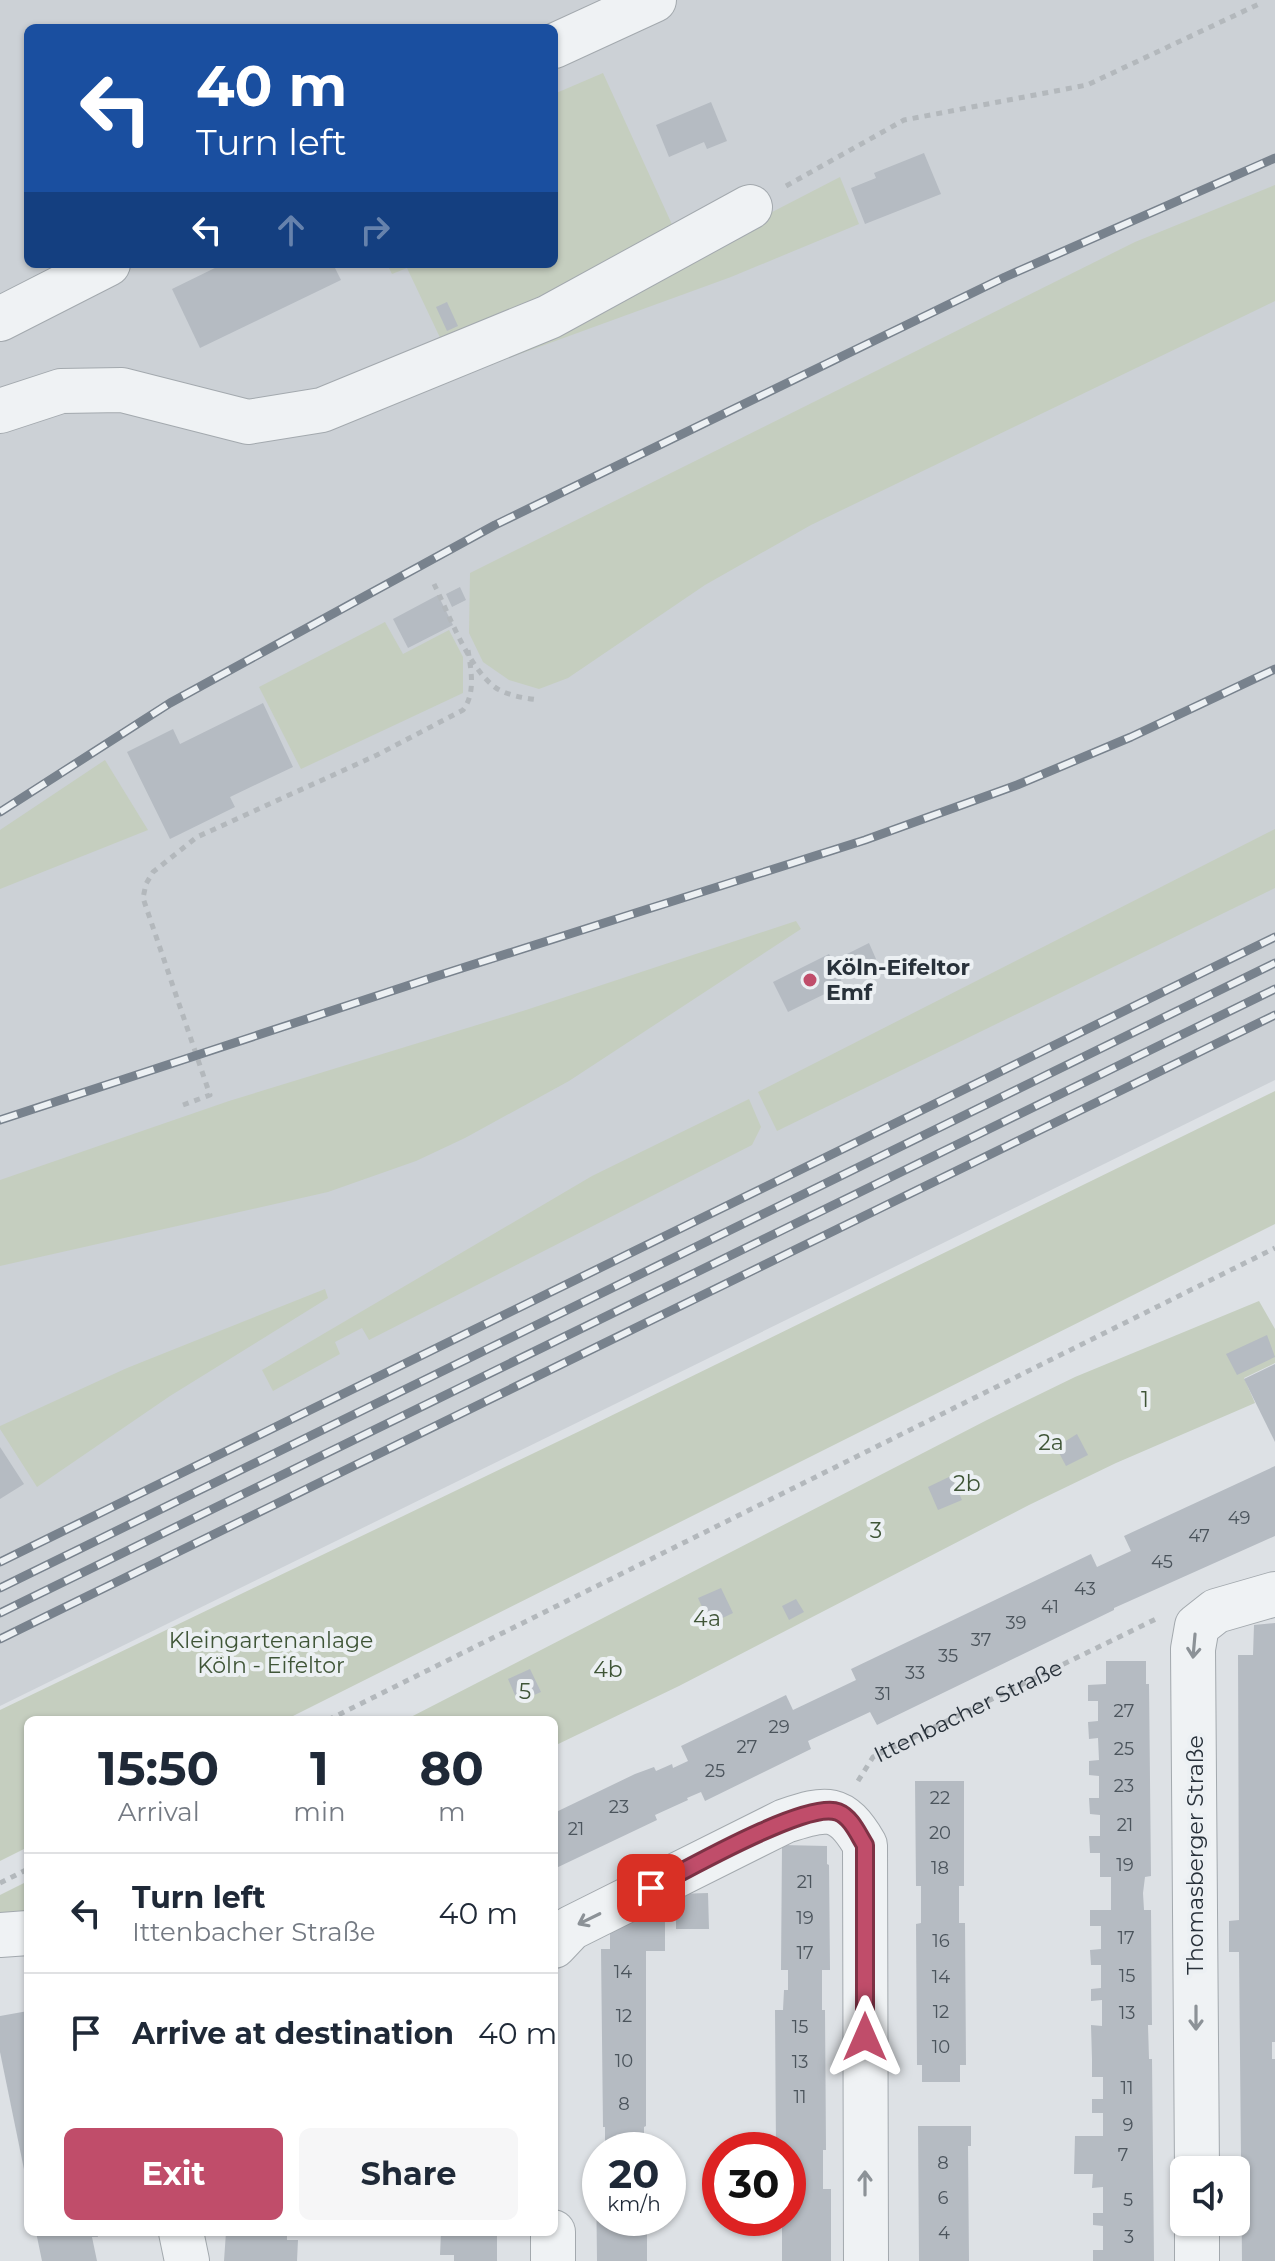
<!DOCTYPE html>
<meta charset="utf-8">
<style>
:root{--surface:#fff;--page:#f6f6f7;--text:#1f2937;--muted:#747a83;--line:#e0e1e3;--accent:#c04d6a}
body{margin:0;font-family:Montserrat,sans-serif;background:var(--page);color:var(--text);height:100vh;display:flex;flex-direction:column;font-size:30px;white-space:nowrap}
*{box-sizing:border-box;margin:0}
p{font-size:26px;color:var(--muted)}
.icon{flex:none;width:44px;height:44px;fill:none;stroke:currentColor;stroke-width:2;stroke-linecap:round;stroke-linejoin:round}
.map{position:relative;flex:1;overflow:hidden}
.panel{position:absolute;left:24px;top:1716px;width:534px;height:520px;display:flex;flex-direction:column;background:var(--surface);border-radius:12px;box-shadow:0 2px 6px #0004}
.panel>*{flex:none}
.banner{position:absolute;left:24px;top:24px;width:534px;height:244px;border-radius:12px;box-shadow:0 2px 6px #0004;background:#1a4fa0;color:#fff;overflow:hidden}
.buttons{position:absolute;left:1170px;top:2156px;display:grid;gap:16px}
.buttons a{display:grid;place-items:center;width:80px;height:80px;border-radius:12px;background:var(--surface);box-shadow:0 2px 6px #0004;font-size:40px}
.speed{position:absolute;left:582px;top:2132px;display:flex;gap:16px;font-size:40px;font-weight:700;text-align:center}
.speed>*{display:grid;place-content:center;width:104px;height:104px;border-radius:50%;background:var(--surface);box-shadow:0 2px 6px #0004;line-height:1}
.speed small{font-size:20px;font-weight:400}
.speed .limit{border:12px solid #d22;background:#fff;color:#111}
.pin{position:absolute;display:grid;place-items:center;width:68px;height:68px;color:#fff;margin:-34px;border-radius:16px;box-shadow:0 4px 12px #0006}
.me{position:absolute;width:88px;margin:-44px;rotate:0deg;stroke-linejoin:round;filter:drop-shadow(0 0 6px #0008)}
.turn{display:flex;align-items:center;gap:28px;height:168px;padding:0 40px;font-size:36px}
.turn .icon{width:104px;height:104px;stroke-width:2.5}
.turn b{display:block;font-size:56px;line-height:68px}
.lanes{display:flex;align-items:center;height:76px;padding:0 40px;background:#0003;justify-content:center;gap:40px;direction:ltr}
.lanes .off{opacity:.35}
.eta{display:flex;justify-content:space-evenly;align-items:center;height:136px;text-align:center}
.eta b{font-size:48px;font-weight:700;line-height:56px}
.action{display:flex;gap:16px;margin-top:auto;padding:16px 40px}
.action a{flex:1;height:92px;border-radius:12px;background:var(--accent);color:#fff;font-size:32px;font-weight:700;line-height:92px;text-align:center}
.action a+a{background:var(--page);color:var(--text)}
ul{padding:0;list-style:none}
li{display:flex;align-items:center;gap:24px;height:120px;padding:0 40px;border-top:2px solid var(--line)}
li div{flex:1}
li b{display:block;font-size:30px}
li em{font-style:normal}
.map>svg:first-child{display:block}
</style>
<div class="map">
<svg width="1275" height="2261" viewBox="0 0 1275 2261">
<rect width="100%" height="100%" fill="#dde1e5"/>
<path fill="#ccd1d6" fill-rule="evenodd" d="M 0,0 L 1275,0 L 1275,1080 L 0,1706 ZM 28,28 L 554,28 L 554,264 L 28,264 Z"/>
<g fill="#c5cebf">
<path d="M 603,73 L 675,231 L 444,346 L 407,268 L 392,274 L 387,264 L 554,264 L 554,94 Z"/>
<path d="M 840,177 L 859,224 L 731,277 L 481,368 L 671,264 Z"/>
<path d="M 1275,185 L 1275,301 L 811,525 L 705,585 L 568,678 L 539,689 L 509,680 L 483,662 L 469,633 L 470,573 L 1135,242 Z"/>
<path d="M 385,622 L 403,654 L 449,630 L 463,657 L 463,693 L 301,769 L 259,687 Z"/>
<path d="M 105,760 L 148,830 L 0,889 L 0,830 Z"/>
<path d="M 1275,829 L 1275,888 L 777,1131 L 758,1092 Z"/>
<path d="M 796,921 L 801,929 L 569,1081 L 465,1138 L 416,1161 L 328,1192 L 0,1266 L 0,1180 L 229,1101 L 526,1010 Z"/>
<path d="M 1275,1091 L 1275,1224 L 285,1720 L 28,1720 L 28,1847 L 0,1861 L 0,1710 L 584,1429 Z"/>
<path d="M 749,1099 L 761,1127 L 752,1145 L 369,1340 L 362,1328 L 335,1342 L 340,1354 L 273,1391 L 262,1370 L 592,1176 Z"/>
<path d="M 325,1289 L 328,1298 L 170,1396 L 37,1487 L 0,1429 L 0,1426 L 127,1368 Z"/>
<path d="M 1259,1301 L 1275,1329 L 1275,1363 L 1244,1378 L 1255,1403 L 1116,1463 L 1029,1505 L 679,1686 L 554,1746 L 554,1720 L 405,1720 L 987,1420 L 1075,1377 Z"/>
<path d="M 28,1881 L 28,1911 L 0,1915 L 0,1895 Z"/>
</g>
<g fill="#b5bbc2">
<path d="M 711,102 L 727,141 L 707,149 L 704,142 L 669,157 L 656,125 Z"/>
<path d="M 924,153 L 941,194 L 865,224 L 851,188 L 876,178 L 874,173 Z"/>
<path d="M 223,264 L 333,264 L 341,280 L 200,348 L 172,289 Z"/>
<path d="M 447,302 L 458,326 L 447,331 L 436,307 Z"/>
<path d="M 460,587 L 466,600 L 452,607 L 446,594 Z"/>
<path d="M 438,595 L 453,625 L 408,648 L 393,619 Z"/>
<path d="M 263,703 L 293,767 L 230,797 L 235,807 L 170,839 L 127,752 L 173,729 L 180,744 Z"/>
<path d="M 869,943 L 876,959 L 840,977 L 843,985 L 788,1012 L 773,982 L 829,954 L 833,961 Z"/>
<path d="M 1267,1335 L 1275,1357 L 1237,1375 L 1226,1354 Z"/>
<path d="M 1275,1364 L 1275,1442 L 1244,1379 Z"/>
<path d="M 1077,1434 L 1088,1455 L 1066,1466 L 1056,1447 Z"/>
<path d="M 0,1447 L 24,1484 L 0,1499 Z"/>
<path d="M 1275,1466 L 1275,1536 L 1114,1608 L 1114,1610 L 877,1725 L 870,1712 L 808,1741 L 811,1749 L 705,1801 L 701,1792 L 687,1798 L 688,1800 L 655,1815 L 657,1820 L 554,1869 L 554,1813 L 635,1774 L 654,1767 L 656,1771 L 672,1764 L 673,1768 L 688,1761 L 681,1746 L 786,1695 L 793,1710 L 856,1680 L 851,1669 L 1091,1554 L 1097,1567 L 1131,1551 L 1124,1536 Z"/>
<path d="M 951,1476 L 962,1500 L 938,1510 L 928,1487 Z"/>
<path d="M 721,1588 L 733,1613 L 710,1624 L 698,1598 Z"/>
<path d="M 796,1599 L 804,1612 L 789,1620 L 782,1606 Z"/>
<path d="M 1275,1623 L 1275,2042 L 1272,2042 L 1272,2059 L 1275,2059 L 1275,2261 L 1242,2261 L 1239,1952 L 1229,1952 L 1229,1921 L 1239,1920 L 1238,1655 L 1253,1655 L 1254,1625 Z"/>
<path d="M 1106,1661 L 1146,1661 L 1146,1684 L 1149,1684 L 1151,1876 L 1145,1877 L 1143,1893 L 1144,1910 L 1151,1910 L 1152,2025 L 1148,2025 L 1149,2059 L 1152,2059 L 1154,2261 L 1093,2261 L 1093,2250 L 1103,2250 L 1103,2226 L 1093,2225 L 1093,2213 L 1103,2213 L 1103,2187 L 1092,2188 L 1093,2174 L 1074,2174 L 1075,2136 L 1103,2136 L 1103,2113 L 1092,2113 L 1092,2099 L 1103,2099 L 1103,2077 L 1092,2077 L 1092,2059 L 1091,2025 L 1102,2026 L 1102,2000 L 1091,2001 L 1091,1989 L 1101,1988 L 1101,1965 L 1091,1965 L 1090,1950 L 1101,1949 L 1101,1926 L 1090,1926 L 1090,1910 L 1111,1910 L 1111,1877 L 1100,1877 L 1100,1853 L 1090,1853 L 1089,1836 L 1100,1836 L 1100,1815 L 1090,1814 L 1089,1798 L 1099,1798 L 1099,1776 L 1089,1775 L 1089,1761 L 1099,1760 L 1098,1738 L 1089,1739 L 1088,1722 L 1098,1721 L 1098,1701 L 1088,1701 L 1088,1685 L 1106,1684 Z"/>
<path d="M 530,1669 L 541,1692 L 518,1702 L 508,1679 Z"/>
<path d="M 915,1781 L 964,1781 L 964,1886 L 959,1886 L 959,1923 L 965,1923 L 966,2065 L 960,2065 L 960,2082 L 922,2082 L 922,2065 L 917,2065 L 916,1924 L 921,1923 L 921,1886 L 916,1886 Z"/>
<path d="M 782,1845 L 827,1846 L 827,1864 L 829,1865 L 830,1970 L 822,1970 L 822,2010 L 825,2010 L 826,2150 L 823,2150 L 823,2189 L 831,2189 L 831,2261 L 782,2261 L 782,2218 L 788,2218 L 788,2150 L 776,2150 L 775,2010 L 783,2010 L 784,1990 L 788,1990 L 788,1970 L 781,1970 Z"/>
<path d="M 708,1893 L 709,1929 L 676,1929 L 676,1894 Z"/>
<path d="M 610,1921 L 665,1921 L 665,1951 L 646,1951 L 646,2126 L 644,2127 L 644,2150 L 605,2150 L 605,2127 L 603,2127 L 601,1949 L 610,1949 Z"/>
<path d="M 28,2011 L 28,2183 L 27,2184 L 0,2052 L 0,2016 Z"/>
<path d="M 918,2126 L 971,2126 L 971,2146 L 968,2146 L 969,2261 L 919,2261 Z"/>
<path d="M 596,2173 L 600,2173 L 600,2218 L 647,2218 L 647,2261 L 597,2261 Z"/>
<path d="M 36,2232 L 97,2232 L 98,2237 L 92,2237 L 97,2261 L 42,2261 Z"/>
<path d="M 226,2232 L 287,2232 L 287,2240 L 298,2240 L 297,2261 L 224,2261 Z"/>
<path d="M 441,2232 L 497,2232 L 497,2261 L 454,2261 L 454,2255 L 440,2255 Z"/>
</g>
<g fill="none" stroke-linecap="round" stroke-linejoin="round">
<g stroke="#a3a9ae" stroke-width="46">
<g id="minor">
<path d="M 554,46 L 654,0"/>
<path d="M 0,319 L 108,264"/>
<path d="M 0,411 L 61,391 L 122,390 L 248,422 L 322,410 L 549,317 L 750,207"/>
<path d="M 0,1935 L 28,1933"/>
<path d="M 554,1946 L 571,1928 L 785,1821 C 827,1807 841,1804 865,1845 L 866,2261"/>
<path d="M 1197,2170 L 1193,1649 L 1197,1626 L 1216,1611 L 1275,1594"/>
<path d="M 1197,2222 L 1197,2261"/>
<path d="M 181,2232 L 187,2261"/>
<path d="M 553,2232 L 553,2261"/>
</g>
</g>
<g stroke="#b3b8bc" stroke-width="5" stroke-dasharray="6 6" stroke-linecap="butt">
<path d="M 786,186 L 904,120 L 1087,85 L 1259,4"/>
<path d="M 434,584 C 449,614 468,668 496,688 C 509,696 524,698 539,700"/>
<path d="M 183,1105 L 210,1095 L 143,898 L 146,884 L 153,872 L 197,837 L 377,755 L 463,710 C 476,693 471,670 468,650"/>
<path d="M 328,1720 L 1275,1248"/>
<path id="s1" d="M 858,1781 L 873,1757 L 1158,1618"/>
<path d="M 0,1883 L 28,1869"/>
</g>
<use href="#minor" stroke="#eff2f4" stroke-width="44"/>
<g stroke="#78828d" stroke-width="9">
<g id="rail">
<path d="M 0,812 L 170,703 L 495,525 L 1005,277 L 1275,158"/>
<path d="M 0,1120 L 434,977 L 865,840 L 1017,785 L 1131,737 L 1275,669"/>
<path d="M 0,1562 L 1275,937"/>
<path d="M 0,1588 L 1275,963"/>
<path d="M 0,1613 L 1275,989"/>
<path d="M 0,1639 L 1275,1015"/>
</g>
</g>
<use href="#rail" stroke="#ecf0f3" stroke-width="6" stroke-dasharray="18" stroke-linecap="butt"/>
</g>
<defs><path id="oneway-shaft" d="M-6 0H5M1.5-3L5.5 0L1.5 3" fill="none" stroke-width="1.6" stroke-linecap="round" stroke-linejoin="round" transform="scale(2)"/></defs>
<g stroke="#8c9297">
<use href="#oneway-shaft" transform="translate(1194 1646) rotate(95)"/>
<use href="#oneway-shaft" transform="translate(589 1919) rotate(154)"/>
<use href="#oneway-shaft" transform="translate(1196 2018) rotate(90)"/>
<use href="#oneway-shaft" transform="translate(865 2183) rotate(-90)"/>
</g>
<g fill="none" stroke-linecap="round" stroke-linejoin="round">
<g stroke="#7d3245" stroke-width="20">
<path id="route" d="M 651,1888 C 684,1871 807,1800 838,1812 C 851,1817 858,1834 865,1845 L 865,2037"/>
</g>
<use href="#route" stroke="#c04d6a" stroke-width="14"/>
</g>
<circle fill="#c04d6a" stroke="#ecf0f3" stroke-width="3" cx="810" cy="980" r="8"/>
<g text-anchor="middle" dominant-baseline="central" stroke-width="8" stroke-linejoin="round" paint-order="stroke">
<g font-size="18" fill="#4b545c">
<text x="1239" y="1518">49</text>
<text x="1199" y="1536">47</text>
<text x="1162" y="1562">45</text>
<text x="1085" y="1589">43</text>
<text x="1050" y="1607">41</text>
<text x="1016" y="1623">39</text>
<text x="981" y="1640">37</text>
<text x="948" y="1656">35</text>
<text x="915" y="1673">33</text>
<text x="883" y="1694">31</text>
<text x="1124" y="1711">27</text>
<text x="779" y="1727">29</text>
<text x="747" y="1747">27</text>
<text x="1124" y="1749">25</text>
<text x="715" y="1771">25</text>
<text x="1124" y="1786">23</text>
<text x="940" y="1798">22</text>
<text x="619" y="1807">23</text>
<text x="1125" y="1825">21</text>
<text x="576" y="1829">21</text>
<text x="940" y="1833">20</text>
<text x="1125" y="1865">19</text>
<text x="940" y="1868">18</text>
<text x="805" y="1882">21</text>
<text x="805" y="1918">19</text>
<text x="1126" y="1938">17</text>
<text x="941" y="1941">16</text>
<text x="805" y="1953">17</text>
<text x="623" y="1972">14</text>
<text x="1127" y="1976">15</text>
<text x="941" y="1977">14</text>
<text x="941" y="2012">12</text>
<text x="1127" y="2013">13</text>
<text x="624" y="2016">12</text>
<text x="800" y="2027">15</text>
<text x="941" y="2047">10</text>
<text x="624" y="2061">10</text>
<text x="800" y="2062">13</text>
<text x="1127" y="2088">11</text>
<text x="800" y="2097">11</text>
<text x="624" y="2104">8</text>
<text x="1128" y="2125">9</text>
<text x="1123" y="2155">7</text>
<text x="943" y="2163">8</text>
<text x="943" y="2198">6</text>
<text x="1128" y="2200">5</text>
<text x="944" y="2233">4</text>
<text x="1129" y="2237">3</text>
</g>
<g font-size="22" font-weight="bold" fill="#28313a" stroke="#ecf0f3" text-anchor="start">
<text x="826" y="967">Köln-Eifeltor<tspan x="826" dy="25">Emf</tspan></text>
</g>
<g font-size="22" fill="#3f5537" stroke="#ecf0f3">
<text x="1145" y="1399">1</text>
<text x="1051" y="1442">2a</text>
<text x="967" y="1483">2b</text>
<text x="876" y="1530">3</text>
<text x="707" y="1618">4a</text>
<text x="271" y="1640">Kleingartenanlage<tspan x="271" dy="25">Köln - Eifeltor</tspan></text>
<text x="608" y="1669">4b</text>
<text x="525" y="1691">5</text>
</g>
<g font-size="22" fill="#28313a" stroke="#ecf0f3">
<text stroke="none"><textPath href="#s1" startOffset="134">Ittenbacher Straße</textPath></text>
<text transform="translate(1195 1855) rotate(-90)">Thomasberger Straße</text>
</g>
</g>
</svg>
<div class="buttons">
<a><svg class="icon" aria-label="sound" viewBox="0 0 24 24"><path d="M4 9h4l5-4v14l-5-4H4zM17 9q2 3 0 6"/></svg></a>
</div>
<div class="speed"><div>20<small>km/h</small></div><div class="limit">30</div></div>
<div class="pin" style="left:651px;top:1888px;background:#d93025"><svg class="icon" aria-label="arrive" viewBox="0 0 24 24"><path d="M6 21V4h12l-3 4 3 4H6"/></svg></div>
<svg class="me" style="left:865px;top:2037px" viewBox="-20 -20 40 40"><path d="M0-17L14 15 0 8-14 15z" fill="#c04d6a" stroke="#fff" stroke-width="4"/></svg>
<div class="banner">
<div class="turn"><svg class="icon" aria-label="left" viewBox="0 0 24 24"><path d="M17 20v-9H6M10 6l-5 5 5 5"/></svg><div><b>40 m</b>Turn left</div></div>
<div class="lanes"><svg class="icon" aria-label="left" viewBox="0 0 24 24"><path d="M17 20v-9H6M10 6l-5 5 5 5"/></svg><svg class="icon off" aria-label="ahead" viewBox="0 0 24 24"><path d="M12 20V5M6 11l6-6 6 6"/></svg><svg class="icon off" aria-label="right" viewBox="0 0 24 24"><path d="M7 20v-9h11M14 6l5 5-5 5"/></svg></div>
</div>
<section class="panel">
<div class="eta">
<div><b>15:50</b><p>Arrival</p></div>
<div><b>1</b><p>min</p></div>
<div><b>80</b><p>m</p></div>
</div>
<ul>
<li><svg class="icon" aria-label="left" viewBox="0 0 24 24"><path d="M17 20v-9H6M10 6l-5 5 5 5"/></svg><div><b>Turn left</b><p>Ittenbacher Straße</p></div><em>40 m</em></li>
<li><svg class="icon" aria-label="arrive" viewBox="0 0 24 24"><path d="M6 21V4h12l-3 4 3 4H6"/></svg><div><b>Arrive at destination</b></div><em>40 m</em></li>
</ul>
<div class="action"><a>Exit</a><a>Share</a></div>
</section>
</div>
